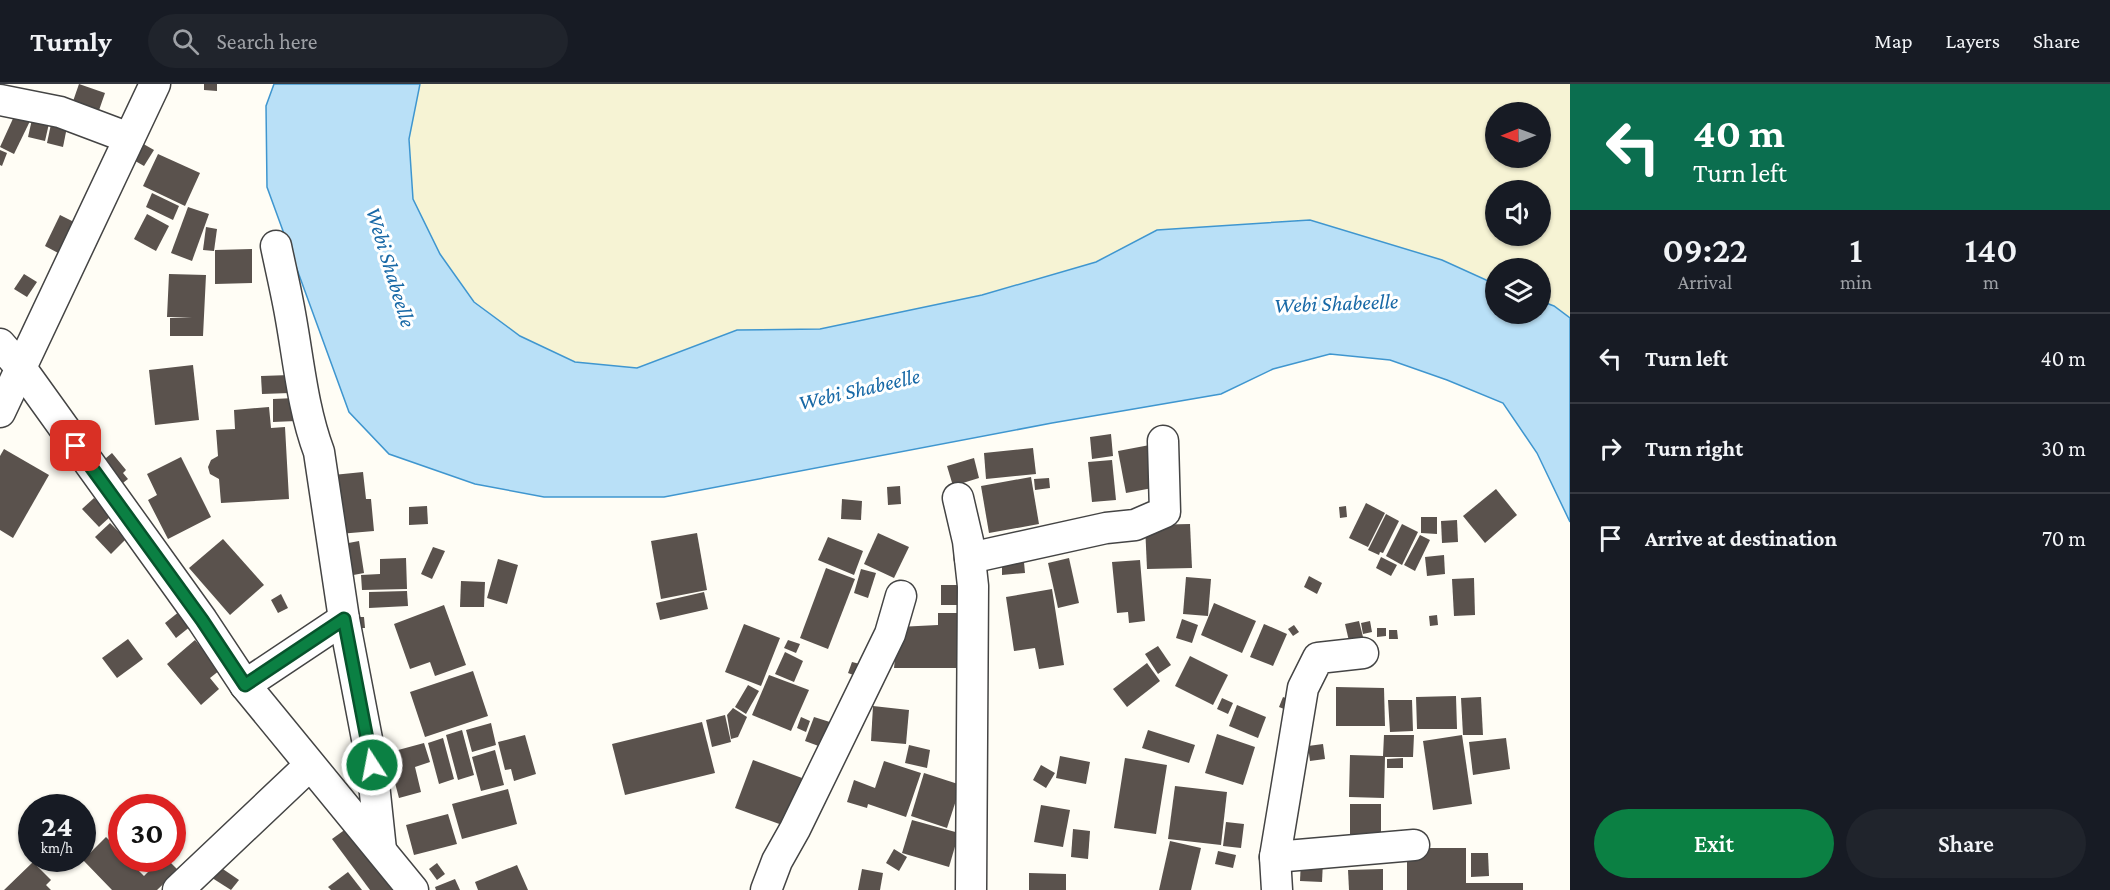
<!DOCTYPE html>
<style>
:root{--surface:#171b24;--page:#20242c;--text:#f1f3f6;--muted:#9ea1a6;--line:#363941;--accent:#0b8043}
body{margin:0;font-family:"Crimson Pro",serif;background:var(--page);color:var(--text);height:100vh;display:flex;flex-direction:column;font-size:22px;white-space:nowrap}
*{box-sizing:border-box;margin:0}
p{font-size:20px;color:var(--muted)}
.icon{flex:none;width:33px;height:33px;fill:none;stroke:currentColor;stroke-width:2;stroke-linecap:round;stroke-linejoin:round}
.map{position:relative;flex:1;overflow:hidden}
.sheet{display:flex;flex-direction:column;background:var(--surface);width:540px}
.sheet>*{flex:none}
.top-card{background:#0b6e4f;color:#fff;overflow:hidden}
.needle{width:39px;rotate:269deg}
.tools{position:absolute;left:1485px;top:18px;display:grid;gap:12px}
.tools a{display:grid;place-items:center;width:66px;height:66px;border-radius:50%;background:var(--surface);box-shadow:0 2px 4px #0004;font-size:30px}
.speed{position:absolute;left:18px;top:710px;display:flex;gap:12px;font-size:30px;font-weight:700;text-align:center}
.speed>*{display:grid;place-content:center;width:78px;height:78px;border-radius:50%;background:var(--surface);box-shadow:0 2px 4px #0004;line-height:1}
.speed small{font-size:15px;font-weight:400}
.speed .limit{border:9px solid #d22;background:#fff;color:#111}
.pin{position:absolute;display:grid;place-items:center;width:51px;height:51px;color:#fff;margin:-26px;border-radius:12px;box-shadow:0 3px 9px #0006}
.me{position:absolute;width:66px;margin:-33px;rotate:349deg;stroke-linejoin:round;filter:drop-shadow(0 0 4px #0008)}
.turn{display:flex;align-items:center;gap:21px;height:126px;padding:0 24px;font-size:27px}
.turn .icon{width:78px;height:78px;stroke-width:2.5}
.turn b{display:block;font-size:42px;line-height:51px}
.eta{display:flex;justify-content:space-evenly;align-items:center;height:102px;text-align:center}
.eta b{font-size:36px;font-weight:600;line-height:42px}
.button{display:flex;gap:12px;margin-top:auto;padding:12px 24px}
.button a{flex:1;height:69px;border-radius:36px;background:var(--accent);color:#fff;font-size:24px;font-weight:600;line-height:69px;text-align:center}
.button a+a{background:var(--page);color:var(--text)}
ul{padding:0;list-style:none}
li{display:flex;align-items:center;gap:18px;height:90px;padding:0 24px;border-top:2px solid var(--line)}
li div{flex:1}
li b{display:block;font-size:22px}
li em{font-style:normal}
header{display:flex;align-items:center;gap:36px;box-sizing:border-box;height:84px;padding:0 30px;background:var(--surface);border-bottom:2px solid var(--line)}
header strong{font-size:28px}
nav{display:flex;gap:33px;margin-inline-start:auto;font-size:21px}
.search{width:420px;height:54px;background:var(--page);display:flex;align-items:center;gap:15px;box-sizing:border-box;padding:0 21px;border-radius:33px;color:var(--muted);font-size:22px}
main{display:flex;flex:1;min-height:0}
.map>svg:first-child{display:block}
</style>
<header>
<strong>Turnly</strong>
<div class="search"><svg class="icon" aria-label="search" viewBox="0 0 24 24"><circle cx="10" cy="10" r="6"/><path d="M15 15l6 6"/></svg>Search here</div>
<nav><a>Map</a><a>Layers</a><a>Share</a></nav>
</header>
<main>
<div class="map">
<svg width="1570" height="806" viewBox="0 0 1570 806">
<rect width="100%" height="100%" fill="#fffdf5"/>
<path fill="#f6f3d4" fill-rule="evenodd" d="M 420,0 L 1570,0 L 1570,234 L 1554,222 L 1541,217 L 1540,184 L 1496,184 L 1495,200 L 1442,176 L 1310,136 L 1157,146 L 1096,178 L 982,211 L 820,245 L 737,246 L 637,284 L 575,278 L 520,252 L 474,217 L 440,170 L 413,115 L 409,55 ZM 1496,28 L 1540,28 L 1540,74 L 1496,74 ZM 1496,106 L 1540,106 L 1540,152 L 1496,152 Z"/>
<path fill="#b9e0f7" stroke="#3f96cf" stroke-width="1.5" d="M 274,0 L 420,0 L 409,55 L 413,115 L 440,170 L 474,218 L 520,252 L 575,278 L 637,284 L 737,246 L 820,245 L 982,211 L 1096,178 L 1157,146 L 1310,136 L 1442,176 L 1495,200 L 1496,230 L 1540,230 L 1541,217 L 1554,222 L 1570,234 L 1570,438 L 1537,369 L 1503,319 L 1447,296 L 1390,276 L 1330,270 L 1273,285 L 1221,310 L 1052,339 L 664,413 L 544,413 L 475,400 L 389,370 L 349,328 L 267,103 L 266,22 Z"/>
<g fill="#5a524d">
<path d="M 79,0 L 105,9 L 97,32 L 71,23 Z"/>
<path d="M 204,0 L 217,0 L 217,7 L 204,6 Z"/>
<path d="M 16,28 L 31,35 L 14,70 L 0,63 Z"/>
<path d="M 33,31 L 50,35 L 45,57 L 28,53 Z"/>
<path d="M 51,40 L 67,43 L 63,63 L 47,59 Z"/>
<path d="M 140,58 L 154,66 L 144,82 L 130,74 Z"/>
<path d="M 0,66 L 7,69 L 2,82 L 0,81 Z"/>
<path d="M 158,70 L 200,89 L 185,122 L 143,102 Z"/>
<path d="M 152,109 L 179,122 L 173,136 L 146,123 Z"/>
<path d="M 188,123 L 209,130 L 192,177 L 171,169 Z"/>
<path d="M 147,130 L 169,142 L 156,167 L 134,155 Z"/>
<path d="M 60,131 L 74,138 L 60,170 L 45,162 Z"/>
<path d="M 206,143 L 217,145 L 214,167 L 203,166 Z"/>
<path d="M 252,165 L 252,199 L 215,200 L 215,166 Z"/>
<path d="M 24,190 L 37,198 L 27,213 L 14,205 Z"/>
<path d="M 169,190 L 206,191 L 203,252 L 170,252 L 170,234 L 192,233 L 167,233 Z"/>
<path d="M 193,281 L 199,336 L 155,341 L 149,286 Z"/>
<path d="M 290,291 L 290,309 L 262,310 L 261,292 Z"/>
<path d="M 295,314 L 296,337 L 273,338 L 273,315 Z"/>
<path d="M 269,323 L 271,344 L 285,343 L 289,415 L 221,419 L 219,395 L 210,390 L 208,383 L 211,376 L 218,372 L 216,346 L 235,345 L 234,326 Z"/>
<path d="M 1111,350 L 1113,372 L 1092,375 L 1090,353 Z"/>
<path d="M 1155,360 L 1163,402 L 1126,409 L 1118,367 Z"/>
<path d="M 1033,364 L 1036,390 L 986,395 L 984,369 Z"/>
<path d="M 4,365 L 49,391 L 13,454 L 0,446 L 0,372 Z"/>
<path d="M 112,369 L 126,386 L 123,389 L 128,395 L 119,402 L 100,379 Z"/>
<path d="M 181,373 L 211,433 L 168,455 L 148,416 L 157,411 L 147,390 Z"/>
<path d="M 974,374 L 979,394 L 953,402 L 947,382 Z"/>
<path d="M 1112,376 L 1116,416 L 1092,418 L 1088,378 Z"/>
<path d="M 363,388 L 366,415 L 371,415 L 374,447 L 339,450 L 333,391 Z"/>
<path d="M 1031,393 L 1039,440 L 989,449 L 981,402 Z"/>
<path d="M 1049,394 L 1050,404 L 1035,406 L 1034,395 Z"/>
<path d="M 900,402 L 901,420 L 888,421 L 887,403 Z"/>
<path d="M 1496,405 L 1517,431 L 1485,459 L 1463,432 Z"/>
<path d="M 94,414 L 111,432 L 99,443 L 82,425 Z"/>
<path d="M 842,415 L 862,417 L 861,436 L 841,435 Z"/>
<path d="M 1366,419 L 1385,429 L 1368,463 L 1349,454 Z"/>
<path d="M 427,422 L 428,440 L 409,441 L 409,423 Z"/>
<path d="M 1346,422 L 1347,433 L 1340,434 L 1339,423 Z"/>
<path d="M 1386,430 L 1399,437 L 1383,469 L 1380,468 L 1379,471 L 1368,466 Z"/>
<path d="M 1421,433 L 1437,433 L 1437,450 L 1421,449 Z"/>
<path d="M 1457,436 L 1458,458 L 1442,459 L 1441,437 Z"/>
<path d="M 110,439 L 126,455 L 111,470 L 95,453 Z"/>
<path d="M 1190,440 L 1192,484 L 1147,485 L 1145,441 Z"/>
<path d="M 1402,440 L 1418,448 L 1402,481 L 1386,472 Z"/>
<path d="M 697,449 L 707,506 L 661,515 L 651,457 Z"/>
<path d="M 878,449 L 909,463 L 894,494 L 864,480 Z"/>
<path d="M 1420,451 L 1430,456 L 1415,487 L 1404,481 Z"/>
<path d="M 828,453 L 863,467 L 854,491 L 818,476 Z"/>
<path d="M 223,455 L 264,501 L 230,531 L 189,484 Z"/>
<path d="M 359,457 L 364,489 L 343,493 L 338,461 Z"/>
<path d="M 433,463 L 445,467 L 432,495 L 421,490 Z"/>
<path d="M 1444,471 L 1445,490 L 1427,492 L 1425,473 Z"/>
<path d="M 1381,473 L 1397,481 L 1391,492 L 1376,484 Z"/>
<path d="M 406,474 L 407,505 L 362,506 L 361,491 L 380,490 L 380,475 Z"/>
<path d="M 1069,474 L 1079,519 L 1058,524 L 1048,479 Z"/>
<path d="M 498,475 L 518,481 L 507,520 L 487,514 Z"/>
<path d="M 1140,476 L 1145,537 L 1129,539 L 1128,528 L 1117,529 L 1112,478 Z"/>
<path d="M 1024,478 L 1025,489 L 1002,491 L 1002,480 Z"/>
<path d="M 826,484 L 855,495 L 828,565 L 800,554 Z"/>
<path d="M 861,485 L 876,489 L 868,514 L 854,509 Z"/>
<path d="M 1309,492 L 1322,499 L 1317,510 L 1304,503 Z"/>
<path d="M 1186,493 L 1211,495 L 1208,532 L 1183,530 Z"/>
<path d="M 1474,494 L 1475,531 L 1454,532 L 1452,495 Z"/>
<path d="M 461,497 L 485,498 L 484,523 L 460,523 Z"/>
<path d="M 941,501 L 961,501 L 960,521 L 941,521 Z"/>
<path d="M 1052,505 L 1064,581 L 1039,585 L 1035,564 L 1014,567 L 1006,513 Z"/>
<path d="M 407,507 L 408,522 L 369,524 L 369,508 Z"/>
<path d="M 704,508 L 708,525 L 660,536 L 656,519 Z"/>
<path d="M 281,510 L 288,524 L 278,529 L 271,516 Z"/>
<path d="M 1214,519 L 1256,537 L 1242,569 L 1201,551 Z"/>
<path d="M 444,521 L 466,581 L 435,592 L 430,578 L 410,585 L 394,540 Z"/>
<path d="M 180,527 L 191,542 L 176,554 L 165,539 Z"/>
<path d="M 938,529 L 960,529 L 962,584 L 894,584 L 898,543 L 938,541 Z"/>
<path d="M 1437,531 L 1438,541 L 1430,542 L 1429,532 Z"/>
<path d="M 357,533 L 364,533 L 365,544 L 357,544 Z"/>
<path d="M 1182,535 L 1198,541 L 1192,559 L 1176,554 Z"/>
<path d="M 1359,537 L 1363,553 L 1349,557 L 1345,540 Z"/>
<path d="M 1370,537 L 1372,548 L 1363,550 L 1361,539 Z"/>
<path d="M 744,540 L 780,554 L 761,602 L 725,588 Z"/>
<path d="M 1264,540 L 1287,550 L 1273,582 L 1250,573 Z"/>
<path d="M 1294,541 L 1299,548 L 1293,552 L 1288,545 Z"/>
<path d="M 1377,544 L 1386,544 L 1386,552 L 1377,553 Z"/>
<path d="M 1389,546 L 1397,546 L 1398,555 L 1389,555 Z"/>
<path d="M 128,555 L 143,575 L 117,594 L 102,574 Z"/>
<path d="M 195,556 L 220,586 L 210,594 L 219,605 L 201,621 L 167,580 Z"/>
<path d="M 788,556 L 800,560 L 796,569 L 784,564 Z"/>
<path d="M 1158,562 L 1171,581 L 1158,590 L 1145,570 Z"/>
<path d="M 785,568 L 803,577 L 794,598 L 775,590 Z"/>
<path d="M 1190,572 L 1228,591 L 1213,621 L 1175,602 Z"/>
<path d="M 852,578 L 860,580 L 856,592 L 848,589 Z"/>
<path d="M 1147,579 L 1160,597 L 1127,623 L 1113,605 Z"/>
<path d="M 473,587 L 488,632 L 425,653 L 410,608 Z"/>
<path d="M 769,591 L 809,606 L 791,647 L 752,631 Z"/>
<path d="M 748,601 L 759,607 L 746,630 L 735,623 Z"/>
<path d="M 1336,603 L 1384,604 L 1385,642 L 1336,642 Z"/>
<path d="M 1456,612 L 1457,645 L 1417,645 L 1416,613 Z"/>
<path d="M 1283,613 L 1293,617 L 1289,627 L 1279,623 Z"/>
<path d="M 1481,613 L 1483,651 L 1463,651 L 1461,614 Z"/>
<path d="M 1222,614 L 1233,619 L 1228,630 L 1217,625 Z"/>
<path d="M 1388,616 L 1412,616 L 1413,647 L 1390,648 Z"/>
<path d="M 1237,621 L 1266,633 L 1258,654 L 1229,642 Z"/>
<path d="M 873,622 L 909,626 L 906,660 L 871,657 Z"/>
<path d="M 733,624 L 747,633 L 738,653 L 731,655 L 727,631 Z"/>
<path d="M 725,631 L 731,658 L 712,663 L 706,636 Z"/>
<path d="M 801,633 L 810,637 L 806,648 L 797,644 Z"/>
<path d="M 814,633 L 833,639 L 824,664 L 805,657 Z"/>
<path d="M 702,638 L 715,689 L 625,711 L 612,660 Z"/>
<path d="M 491,639 L 496,661 L 472,668 L 466,646 Z"/>
<path d="M 462,646 L 474,691 L 458,696 L 446,651 Z"/>
<path d="M 1148,646 L 1195,661 L 1189,679 L 1142,664 Z"/>
<path d="M 1217,650 L 1255,663 L 1243,701 L 1205,689 Z"/>
<path d="M 525,651 L 536,690 L 514,697 L 511,685 L 505,686 L 498,658 Z"/>
<path d="M 1384,651 L 1414,651 L 1413,673 L 1385,673 L 1384,714 L 1349,713 L 1350,671 L 1383,672 Z"/>
<path d="M 1462,651 L 1472,720 L 1433,726 L 1423,657 Z"/>
<path d="M 443,654 L 454,695 L 439,700 L 428,659 Z"/>
<path d="M 1506,654 L 1510,685 L 1473,691 L 1469,658 Z"/>
<path d="M 424,659 L 430,678 L 415,683 L 421,708 L 399,714 L 387,669 Z"/>
<path d="M 1323,660 L 1325,675 L 1310,677 L 1308,662 Z"/>
<path d="M 909,661 L 930,666 L 927,684 L 905,679 Z"/>
<path d="M 495,666 L 504,701 L 481,707 L 472,673 Z"/>
<path d="M 1060,672 L 1090,678 L 1086,700 L 1056,694 Z"/>
<path d="M 1125,674 L 1167,681 L 1156,750 L 1114,744 Z"/>
<path d="M 1403,674 L 1403,684 L 1387,684 L 1387,675 Z"/>
<path d="M 753,676 L 802,694 L 785,742 L 735,724 Z"/>
<path d="M 884,677 L 921,689 L 906,733 L 868,720 L 867,724 L 847,718 L 854,696 L 875,704 Z"/>
<path d="M 1041,681 L 1055,689 L 1046,704 L 1033,696 Z"/>
<path d="M 924,689 L 961,701 L 947,744 L 911,732 Z"/>
<path d="M 1175,702 L 1227,708 L 1221,761 L 1168,755 Z"/>
<path d="M 508,705 L 517,740 L 462,755 L 452,720 Z"/>
<rect x="1350" y="720" width="31" height="35"/>
<path d="M 1041,721 L 1070,726 L 1063,763 L 1034,758 Z"/>
<path d="M 448,730 L 457,760 L 414,771 L 406,741 Z"/>
<path d="M 912,736 L 959,749 L 949,783 L 902,769 Z"/>
<path d="M 1226,738 L 1244,740 L 1241,764 L 1223,762 Z"/>
<path d="M 350,742 L 398,806 L 370,806 L 332,755 Z"/>
<path d="M 1073,745 L 1090,747 L 1088,775 L 1071,773 Z"/>
<path d="M 106,753 L 122,769 L 122,774 L 126,774 L 144,792 L 162,774 L 166,774 L 178,786 L 157,806 L 112,806 L 83,776 Z"/>
<path d="M 1170,757 L 1201,764 L 1191,806 L 1159,806 Z"/>
<path d="M 1407,764 L 1466,764 L 1466,799 L 1523,799 L 1523,806 L 1407,806 Z"/>
<path d="M 894,765 L 907,773 L 899,787 L 886,779 Z"/>
<path d="M 1218,767 L 1236,771 L 1233,784 L 1215,780 Z"/>
<path d="M 1471,769 L 1488,769 L 1489,792 L 1471,793 Z"/>
<path d="M 1301,776 L 1323,777 L 1322,798 L 1300,797 Z"/>
<path d="M 33,778 L 51,796 L 46,801 L 51,806 L 4,806 Z"/>
<path d="M 437,779 L 445,790 L 437,796 L 429,785 Z"/>
<path d="M 217,781 L 239,796 L 231,806 L 209,792 Z"/>
<path d="M 517,781 L 528,806 L 478,806 L 475,798 Z"/>
<path d="M 862,785 L 883,789 L 880,806 L 858,806 Z"/>
<path d="M 1383,785 L 1383,806 L 1349,806 L 1348,786 Z"/>
<path d="M 348,788 L 362,806 L 331,806 L 328,803 Z"/>
<path d="M 1029,789 L 1066,790 L 1066,806 L 1029,806 Z"/>
<path d="M 455,795 L 460,806 L 436,806 L 435,803 Z"/>
</g>
<g fill="none" stroke-linecap="round" stroke-linejoin="round">
<g stroke="#444" stroke-width="33">
<g id="minor">
<path d="M 0,16 L 60,28 L 129,54"/>
<path d="M 276,162 C 281,186 287,211 291,235 C 299,280 303,325 319,368 L 344,535 L 372,681 L 381,766"/>
<path d="M 0,260 L 21,284 L 202,536 L 245,601 L 413,806"/>
<path d="M 0,328 L 155,0"/>
<path d="M 958,414 L 968,457 L 973,502 L 971,806"/>
<path d="M 970,474 L 1106,444 L 1135,441 L 1165,428 L 1163,357"/>
<path d="M 245,601 L 344,535"/>
<path d="M 1275,773 L 1414,761"/>
<path d="M 178,806 L 310,681"/>
<path d="M 766,806 L 777,777 L 795,745 L 890,550 L 901,512"/>
<path d="M 1277,806 L 1275,773 L 1303,604 L 1318,574 L 1363,569"/>
</g>
</g>
<use href="#minor" stroke="#fff" stroke-width="30"/>
</g>
<g fill="none" stroke-linecap="round" stroke-linejoin="round">
<g stroke="#07532c" stroke-width="15">
<path id="route" d="M 76,362 L 202,536 L 245,601 L 344,535 L 372,681"/>
</g>
<use href="#route" stroke="#0b8043" stroke-width="10"/>
</g>
<g text-anchor="middle" dominant-baseline="central" stroke-width="6" stroke-linejoin="round" paint-order="stroke">
<g font-size="22" font-style="italic" fill="#1768a6" stroke="#fff">
<text transform="translate(391 183) rotate(73)">Webi Shabeelle</text>
<text transform="translate(1336 219) rotate(-2)">Webi Shabeelle</text>
<text transform="translate(859 305) rotate(-13)">Webi Shabeelle</text>
</g>
</g>
</svg>
<div class="tools">
<a><svg class="needle" viewBox="-14 -14 28 28"><path d="M0-13l5 13h-10z" fill="#e53935"/><path d="M0 13l5-13h-10z" fill="#9ea1a6"/></svg></a>
<a><svg class="icon" aria-label="sound" viewBox="0 0 24 24"><path d="M4 9h4l5-4v14l-5-4H4zM17 9q2 3 0 6"/></svg></a>
<a><svg class="icon" aria-label="layers" viewBox="0 0 24 24"><path d="M12 4l9 5-9 5-9-5zM3 14l9 5 9-5"/></svg></a>
</div>
<div class="speed"><div>24<small>km/h</small></div><div class="limit">30</div></div>
<div class="pin" style="left:76px;top:362px;background:#d93025"><svg class="icon" aria-label="arrive" viewBox="0 0 24 24"><path d="M6 21V4h12l-3 4 3 4H6"/></svg></div>
<svg class="me" style="left:372px;top:681px" viewBox="-20 -20 40 40"><circle r="17" fill="#0b8043" stroke="#fff" stroke-width="3"/><path d="M0-11L8 9 0 5-8 9z" fill="#fff"/></svg>
</div>
<section class="sheet">
<div class="top-card">
<div class="turn"><svg class="icon" aria-label="left" viewBox="0 0 24 24"><path d="M17 20v-9H6M10 6l-5 5 5 5"/></svg><div><b>40 m</b>Turn left</div></div>
</div>
<div class="eta">
<div><b>09:22</b><p>Arrival</p></div>
<div><b>1</b><p>min</p></div>
<div><b>140</b><p>m</p></div>
</div>
<ul>
<li><svg class="icon" aria-label="left" viewBox="0 0 24 24"><path d="M17 20v-9H6M10 6l-5 5 5 5"/></svg><div><b>Turn left</b></div><em>40 m</em></li>
<li><svg class="icon" aria-label="right" viewBox="0 0 24 24"><path d="M7 20v-9h11M14 6l5 5-5 5"/></svg><div><b>Turn right</b></div><em>30 m</em></li>
<li><svg class="icon" aria-label="arrive" viewBox="0 0 24 24"><path d="M6 21V4h12l-3 4 3 4H6"/></svg><div><b>Arrive at destination</b></div><em>70 m</em></li>
</ul>
<div class="button"><a>Exit</a><a>Share</a></div>
</section>
</main>
